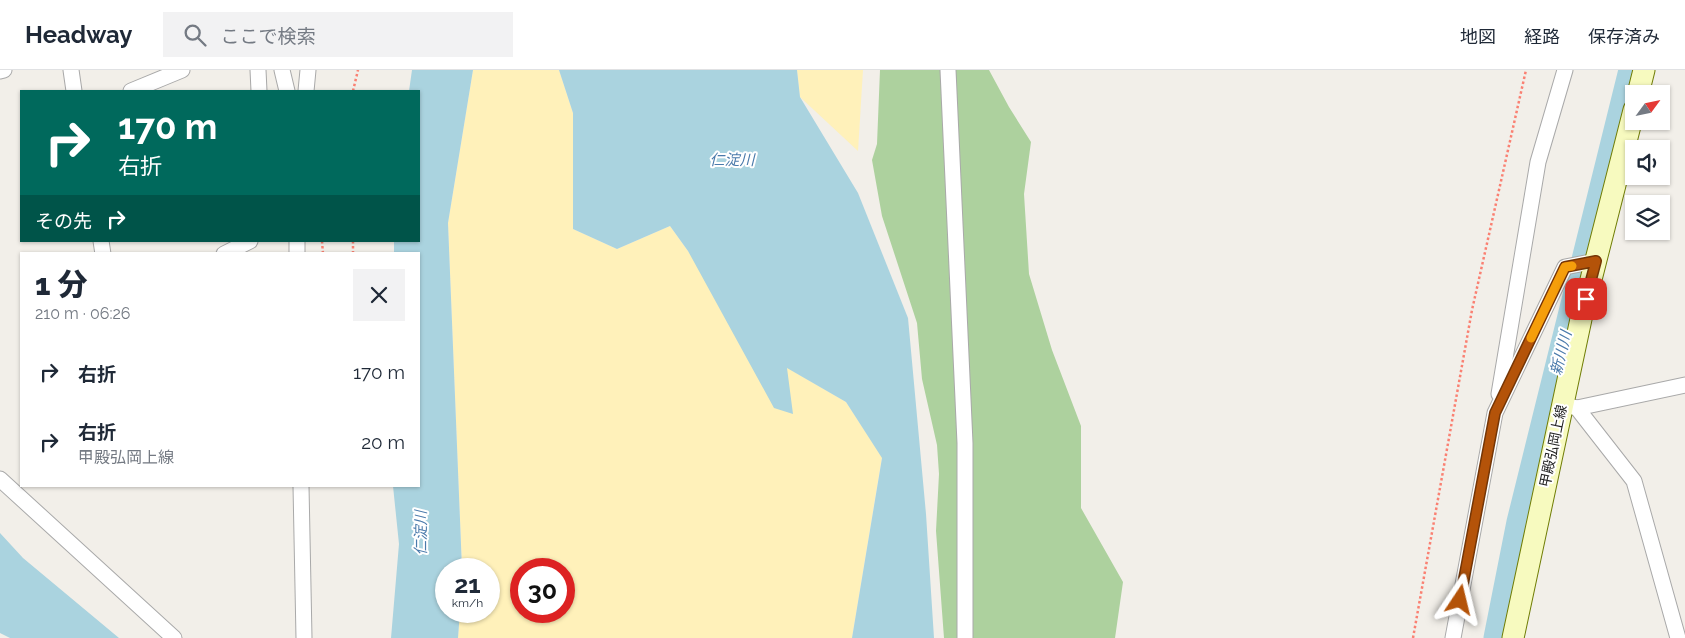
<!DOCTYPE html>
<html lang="ja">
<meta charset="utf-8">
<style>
:root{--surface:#fff;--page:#f2f2f3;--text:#1f2937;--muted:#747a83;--line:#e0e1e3}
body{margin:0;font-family:Raleway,"Noto Sans JP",sans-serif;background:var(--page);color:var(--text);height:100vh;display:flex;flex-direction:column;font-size:19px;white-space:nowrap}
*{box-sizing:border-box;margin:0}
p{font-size:16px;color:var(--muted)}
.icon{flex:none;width:28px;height:28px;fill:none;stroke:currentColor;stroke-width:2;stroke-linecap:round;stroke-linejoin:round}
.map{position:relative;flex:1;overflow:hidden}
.panel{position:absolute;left:20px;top:182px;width:400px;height:235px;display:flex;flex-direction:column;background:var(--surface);border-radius:0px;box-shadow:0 1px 4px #0004}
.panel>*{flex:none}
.hud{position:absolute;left:20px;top:20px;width:400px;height:152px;border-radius:0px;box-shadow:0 1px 4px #0004;background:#00695c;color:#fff;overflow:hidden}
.needle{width:32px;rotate:57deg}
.controls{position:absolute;left:1625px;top:15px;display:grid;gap:10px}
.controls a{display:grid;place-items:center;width:45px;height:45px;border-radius:0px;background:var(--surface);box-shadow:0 1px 4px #0004;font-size:25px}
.speed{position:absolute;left:435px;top:488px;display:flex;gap:10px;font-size:25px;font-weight:700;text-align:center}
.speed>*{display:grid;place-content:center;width:65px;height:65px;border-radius:50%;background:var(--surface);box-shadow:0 1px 4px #0004;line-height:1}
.speed small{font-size:12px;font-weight:400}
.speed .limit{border:8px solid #d22;background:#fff;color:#111}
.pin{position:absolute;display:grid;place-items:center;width:42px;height:42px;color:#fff;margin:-21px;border-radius:10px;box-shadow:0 2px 8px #0006}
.me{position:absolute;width:55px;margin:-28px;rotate:10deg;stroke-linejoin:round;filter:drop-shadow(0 0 4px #0008)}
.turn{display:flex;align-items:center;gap:18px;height:105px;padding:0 15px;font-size:22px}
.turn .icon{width:65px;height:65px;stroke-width:2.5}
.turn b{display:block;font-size:35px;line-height:42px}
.then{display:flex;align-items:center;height:48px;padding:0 15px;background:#0003;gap:10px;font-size:19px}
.round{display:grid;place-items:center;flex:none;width:52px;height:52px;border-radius:0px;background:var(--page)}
.headline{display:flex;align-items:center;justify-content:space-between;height:85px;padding:0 15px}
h1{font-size:30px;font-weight:800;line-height:38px}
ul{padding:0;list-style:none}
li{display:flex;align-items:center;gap:15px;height:70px;padding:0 15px}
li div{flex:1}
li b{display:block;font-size:19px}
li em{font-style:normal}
header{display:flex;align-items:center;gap:30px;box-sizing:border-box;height:70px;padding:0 25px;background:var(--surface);border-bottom:1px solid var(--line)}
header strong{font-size:24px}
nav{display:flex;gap:28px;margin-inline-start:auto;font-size:18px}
.search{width:350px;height:45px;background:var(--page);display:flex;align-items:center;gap:12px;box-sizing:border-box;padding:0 18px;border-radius:0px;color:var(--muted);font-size:19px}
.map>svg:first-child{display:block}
</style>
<header>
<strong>Headway</strong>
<div class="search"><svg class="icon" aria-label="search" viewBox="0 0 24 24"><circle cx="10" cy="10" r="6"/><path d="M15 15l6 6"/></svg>ここで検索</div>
<nav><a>地図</a><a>経路</a><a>保存済み</a></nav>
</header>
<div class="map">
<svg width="1685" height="568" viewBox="0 0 1685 568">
<rect width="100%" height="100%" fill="#f2efe9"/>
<path fill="#add19e" d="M 880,0 L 989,0 L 1009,37 L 1031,72 L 1024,124 L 1029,204 L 1052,280 L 1081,356 L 1081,438 L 1123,512 L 1115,568 L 944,568 L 936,461 L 939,404 L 937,375 L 922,309 L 917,253 L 882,146 L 872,90 L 877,74 Z"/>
<g fill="#fff1ba" fill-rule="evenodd">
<path d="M 473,0 L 559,0 L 573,43 L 573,159 L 617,179 L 670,156 L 688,181 L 786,297 L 846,332 L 882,387 L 852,568 L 458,568 L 460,541 L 489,541 L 489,499 L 462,499 L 448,153 ZM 521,499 L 564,499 L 564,541 L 521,541 Z"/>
<path d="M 797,0 L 863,0 L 858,81 L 800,27 Z"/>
</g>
<g fill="#aad3df">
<path d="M 412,0 L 473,0 L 448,153 L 462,499 L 446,499 L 446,541 L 460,541 L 458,568 L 391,568 L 399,474 L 393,416 L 419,416 L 419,184 L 394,184 L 394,171 L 419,171 L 419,21 L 409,21 Z"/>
<path d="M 559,0 L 797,0 L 800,27 L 858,123 L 908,248 L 926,444 L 934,568 L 852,568 L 882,388 L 846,332 L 787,298 L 793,344 L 774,338 L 688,181 L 670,156 L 617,179 L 573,159 L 573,43 Z"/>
<path d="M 0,463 L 23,488 L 119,568 L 10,568 L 0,563 Z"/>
</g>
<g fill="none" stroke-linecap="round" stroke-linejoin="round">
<path stroke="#aad3df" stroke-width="25" d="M 1496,568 L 1519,452 L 1631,0"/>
<g stroke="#a9a9a9" stroke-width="17">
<g id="street">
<path d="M 71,0 L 74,21"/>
<path d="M 258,0 L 259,21"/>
<path d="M 282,0 L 287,21"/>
<path d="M 948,0 L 965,373 L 965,568"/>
<path d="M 0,1 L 4,0"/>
<path d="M 131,21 L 182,0"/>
<path d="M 306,21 L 308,0"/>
<path d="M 101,171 L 103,184"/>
<path d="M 297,171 L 297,184"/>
<path d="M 224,184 L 250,171"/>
<path d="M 1499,324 L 1538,92 L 1565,0"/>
<path d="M 1569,336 L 1577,338 L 1685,315"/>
<path d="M 1577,338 L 1634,411 L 1678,568"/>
<path d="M 0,409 L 174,568"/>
<path d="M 301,416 L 304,568"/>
<path d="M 1453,568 L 1495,343 L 1565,197 L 1596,191"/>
</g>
</g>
<g stroke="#707d05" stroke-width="23">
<g id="secondary">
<path d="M 1638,24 L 1644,0"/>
<path d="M 1513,568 L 1581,249 L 1634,40"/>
</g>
</g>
<g stroke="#fa8072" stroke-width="2.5" stroke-dasharray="2.5 2.5" stroke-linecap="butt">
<path d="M 353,21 L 358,0"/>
<path d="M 322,171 L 323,184"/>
<path d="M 353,171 L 353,184"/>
<path d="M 1413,568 L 1472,240 L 1526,0"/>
</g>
<use href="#street" stroke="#fff" stroke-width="15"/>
<use href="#secondary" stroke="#f7fabf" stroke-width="21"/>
</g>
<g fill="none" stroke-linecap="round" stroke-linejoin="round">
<g stroke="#753606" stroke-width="12">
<path id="route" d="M 1460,530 L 1495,343 L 1565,197 L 1596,191 L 1586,229"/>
</g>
<use href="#route" stroke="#b45309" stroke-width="9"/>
<path stroke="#f59e0b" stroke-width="9" d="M 1531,268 L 1565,197 L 1572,196"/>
</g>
<g text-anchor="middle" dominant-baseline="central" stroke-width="4" stroke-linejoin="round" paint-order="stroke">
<g font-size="14" fill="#222" stroke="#fff">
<text transform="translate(1553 376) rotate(-78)">甲殿弘岡上線</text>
</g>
<g font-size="15" font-style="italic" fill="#4a7aab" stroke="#fff">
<text x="732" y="90">仁淀川</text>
<text transform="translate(1561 283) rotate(-76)">新川川</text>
<text transform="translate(421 463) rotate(-90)">仁淀川</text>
</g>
</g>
</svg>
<div class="controls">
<a><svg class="needle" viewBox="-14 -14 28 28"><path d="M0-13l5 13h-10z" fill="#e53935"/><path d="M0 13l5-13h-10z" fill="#747a83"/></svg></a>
<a><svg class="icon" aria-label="sound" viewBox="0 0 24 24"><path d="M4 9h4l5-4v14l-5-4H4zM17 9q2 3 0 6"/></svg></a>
<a><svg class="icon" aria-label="layers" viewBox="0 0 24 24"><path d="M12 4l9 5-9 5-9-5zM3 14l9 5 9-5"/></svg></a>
</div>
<div class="speed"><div>21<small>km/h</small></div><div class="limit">30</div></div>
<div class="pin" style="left:1586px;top:229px;background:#d93025"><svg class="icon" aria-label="arrive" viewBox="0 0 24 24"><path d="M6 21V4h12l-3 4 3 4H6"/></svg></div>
<svg class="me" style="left:1460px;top:530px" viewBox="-20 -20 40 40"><path d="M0-17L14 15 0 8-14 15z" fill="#b45309" stroke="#fff" stroke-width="4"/></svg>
<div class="hud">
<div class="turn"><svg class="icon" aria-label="right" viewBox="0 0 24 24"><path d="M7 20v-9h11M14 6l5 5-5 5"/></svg><div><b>170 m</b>右折</div></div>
<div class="then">その先<svg class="icon" aria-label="right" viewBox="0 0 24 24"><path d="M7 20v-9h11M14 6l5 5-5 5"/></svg></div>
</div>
<section class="panel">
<div class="headline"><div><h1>1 分</h1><p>210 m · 06:26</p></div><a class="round"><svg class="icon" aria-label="close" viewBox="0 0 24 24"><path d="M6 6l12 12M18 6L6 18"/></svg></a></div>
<ul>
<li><svg class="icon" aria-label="right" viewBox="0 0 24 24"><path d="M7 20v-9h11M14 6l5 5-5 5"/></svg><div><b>右折</b></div><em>170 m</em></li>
<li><svg class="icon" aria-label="right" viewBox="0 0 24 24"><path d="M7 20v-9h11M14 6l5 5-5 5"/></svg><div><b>右折</b><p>甲殿弘岡上線</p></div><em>20 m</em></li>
</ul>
</section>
</div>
